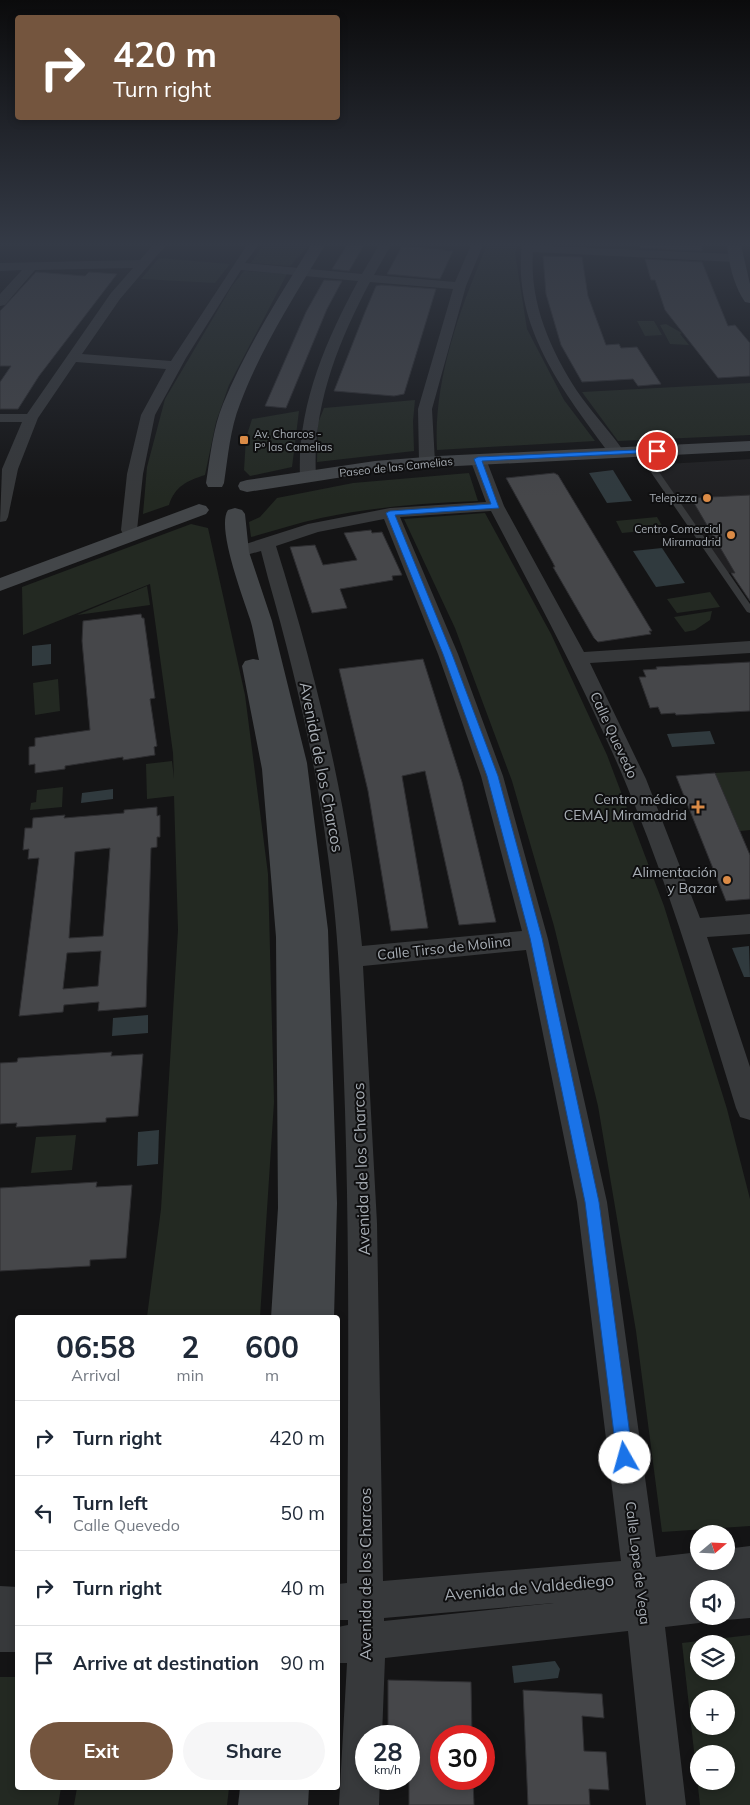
<!DOCTYPE html>
<meta charset="utf-8">
<style>
:root{--surface:#fff;--page:#f6f6f7;--text:#1f2937;--muted:#747a83;--line:#e0e1e3;--accent:#74553e}
body{margin:0;font-family:Mulish,sans-serif;background:var(--page);color:var(--text);height:100vh;display:flex;flex-direction:column;font-size:19px;white-space:nowrap}
*{box-sizing:border-box;margin:0}
p{font-size:16px;color:var(--muted)}
.icon{flex:none;width:28px;height:28px;fill:none;stroke:currentColor;stroke-width:2;stroke-linecap:round;stroke-linejoin:round}
.map{position:relative;flex:1;overflow:hidden}
.side{position:absolute;left:15px;top:1315px;width:325px;height:475px;display:flex;flex-direction:column;background:var(--surface);border-radius:5px;box-shadow:0 2px 8px #0003}
.side>*{flex:none}
.banner{position:absolute;left:15px;top:15px;width:325px;height:105px;border-radius:5px;box-shadow:0 2px 8px #0003;background:#74553e;color:#fff;overflow:hidden}
.needle{width:32px;rotate:71deg}
.fabs{position:absolute;left:690px;top:1525px;display:grid;gap:10px}
.fabs a{display:grid;place-items:center;width:45px;height:45px;border-radius:50%;background:var(--surface);box-shadow:0 2px 8px #0003;font-size:25px}
.speed{position:absolute;left:355px;top:1725px;display:flex;gap:10px;font-size:25px;font-weight:700;text-align:center}
.speed>*{display:grid;place-content:center;width:65px;height:65px;border-radius:50%;background:var(--surface);box-shadow:0 2px 8px #0003;line-height:1}
.speed small{font-size:12px;font-weight:400}
.speed .limit{border:8px solid #d22;background:#fff;color:#111}
.pin{position:absolute;display:grid;place-items:center;width:42px;height:42px;color:#fff;margin:-21px;border:2px solid #fff;border-radius:50%;box-shadow:0 1px 5px #0007}
.me{position:absolute;width:55px;margin:-28px;rotate:353deg;stroke-linejoin:round;filter:drop-shadow(0 0 4px #0008)}
.turn{display:flex;align-items:center;gap:18px;height:105px;padding:0 15px;font-size:22px}
.turn .icon{width:65px;height:65px;stroke-width:2.5}
.turn b{display:block;font-size:35px;line-height:42px}
.eta{display:flex;justify-content:space-evenly;align-items:center;height:85px;text-align:center}
.eta b{font-size:30px;font-weight:700;line-height:35px}
.cta{display:flex;gap:10px;margin-top:auto;padding:10px 15px}
.cta a{flex:1;height:58px;border-radius:30px;background:var(--accent);color:#fff;font-size:20px;font-weight:700;line-height:58px;text-align:center}
.cta a+a{background:var(--page);color:var(--text)}
ul{padding:0;list-style:none}
li{display:flex;align-items:center;gap:15px;height:75px;padding:0 15px;border-top:1px solid var(--line)}
li div{flex:1}
li b{display:block;font-size:19px}
li em{font-style:normal}
.map>svg:first-child{display:block}
</style>
<div class="map">
<svg width="750" height="1805" viewBox="0 0 750 1805">
<rect width="100%" height="100%" fill="#141415"/>
<path fill="#202022" d="M 750,459 L 750,572 L 724,573 L 650,465 Z"/>
<g fill="#232922" fill-rule="evenodd">
<path d="M 263,245 L 309,245 L 290,266 L 251,263 Z"/>
<path d="M 487,245 L 517,245 L 515,253 L 527,329 L 564,400 L 595,441 L 437,450 C 433,380 460,309 487,245 Z"/>
<path d="M 159,258 L 230,264 L 215,283 L 141,279 Z"/>
<path d="M 244,271 L 287,274 L 229,385 L 216,422 L 205,475 C 187,481 175,486 169,505 L 143,514 L 147,467 L 165,399 L 232,286 Z"/>
<path d="M 637,321 L 654,321 L 662,335 L 645,336 Z"/>
<path d="M 666,324 L 682,333 L 680,334 L 689,345 L 670,344 L 660,325 Z"/>
<path d="M 750,383 L 750,435 L 618,441 L 582,392 Z"/>
<path d="M 415,400 L 413,421 L 414,451 L 317,462 L 318,423 L 324,408 Z"/>
<path d="M 299,411 L 292,467 L 250,476 L 244,470 L 246,438 L 252,419 Z"/>
<path d="M 469,473 L 478,501 C 426,503 373,507 321,518 C 297,523 274,531 251,537 L 249,522 L 260,517 L 277,498 L 353,483 Z"/>
<path d="M 485,513 L 551,634 L 607,755 L 664,906 L 727,1109 L 750,1199 L 750,1526 L 662,1532 L 636,1331 L 598,1106 L 554,926 L 512,781 L 455,628 L 404,519 Z"/>
<path d="M 657,517 L 664,529 L 622,533 L 616,521 Z"/>
<path d="M 191,524 L 208,528 L 245,695 L 268,874 L 274,1102 L 260,1317 L 147,1317 L 161,1209 L 178,930 L 174,796 L 147,799 L 146,764 L 172,761 L 174,779 L 173,753 L 150,584 L 23,635 L 22,587 Z"/>
<path d="M 147,586 L 150,605 L 77,615 Z"/>
<path d="M 710,592 L 720,607 L 677,613 L 667,599 Z"/>
<path d="M 712,611 L 710,620 L 695,630 L 685,632 L 674,617 Z"/>
<path d="M 58,679 L 60,711 L 35,715 L 33,683 Z"/>
<path d="M 750,771 L 750,830 L 740,831 L 715,773 Z"/>
<path d="M 63,787 L 62,807 L 30,810 L 31,803 L 36,802 L 37,790 Z"/>
<path d="M 76,1135 L 72,1170 L 31,1173 L 36,1137 Z"/>
<path d="M 750,1635 L 750,1805 L 700,1805 L 682,1643 ZM 699,1644 L 726,1644 L 726,1671 L 699,1671 ZM 699,1699 L 726,1699 L 726,1726 L 699,1726 ZM 699,1754 L 726,1754 L 726,1781 L 699,1781 Z"/>
<path d="M 0,1677 L 17,1677 L 18,1788 L 61,1788 L 58,1805 L 0,1805 Z"/>
<path d="M 77,1788 L 229,1788 L 227,1805 L 74,1805 Z"/>
</g>
<g fill="#303a3e">
<path d="M 613,470 L 632,501 L 607,503 L 589,473 Z"/>
<path d="M 662,548 L 685,583 L 656,587 L 633,551 Z"/>
<path d="M 51,644 L 51,664 L 32,666 L 32,646 Z"/>
<path d="M 710,731 L 715,744 L 672,747 L 667,734 Z"/>
<path d="M 113,789 L 113,799 L 81,803 L 82,793 Z"/>
<path d="M 749,946 L 750,977 L 744,977 L 732,948 Z"/>
<path d="M 148,1015 L 148,1033 L 112,1036 L 113,1018 Z"/>
<path d="M 159,1130 L 158,1164 L 137,1166 L 138,1132 Z"/>
<path d="M 555,1661 L 560,1669 L 558,1678 L 514,1683 L 512,1666 Z"/>
</g>
<g fill="#46474a" stroke="#2e2e31" fill-rule="evenodd">
<path d="M 347,245 L 364,245 L 349,271 L 332,269 Z"/>
<path d="M 640,245 L 702,245 L 702,251 L 641,248 Z"/>
<path d="M 402,246 L 435,249 L 453,251 L 440,279 L 387,274 Z"/>
<path d="M 543,256 L 582,257 L 588,296 L 606,345 L 619,344 L 621,348 L 637,347 L 661,384 L 638,386 L 633,379 L 582,382 L 561,345 L 546,294 Z"/>
<path d="M 645,259 L 702,262 L 728,326 L 735,325 L 750,343 L 750,376 L 718,378 L 665,310 L 655,280 L 651,280 Z"/>
<path d="M 36,272 L 85,276 L 89,272 L 117,274 L 39,376 L 18,409 L 0,409 L 0,382 L 11,366 L 0,366 L 0,311 Z"/>
<path d="M 324,280 L 342,281 L 327,309 L 286,408 L 265,406 L 306,312 Z"/>
<path d="M 381,285 L 436,289 L 404,394 L 394,396 L 334,391 L 365,312 L 376,286 Z"/>
<path d="M 554,473 L 558,475 L 652,631 L 649,631 L 651,634 L 598,642 L 594,638 L 553,567 L 555,567 L 553,563 L 506,478 Z"/>
<path d="M 750,495 L 750,601 L 731,573 L 735,573 L 691,498 Z"/>
<path d="M 371,530 L 372,533 L 382,532 L 402,575 L 392,576 L 393,580 L 340,589 L 347,608 L 312,613 L 290,547 L 315,545 L 323,565 L 357,560 L 344,533 Z"/>
<path d="M 141,614 L 142,618 L 144,618 L 155,698 L 150,699 L 157,746 L 154,747 L 155,755 L 123,760 L 123,757 L 65,766 L 65,769 L 35,773 L 35,764 L 29,765 L 29,747 L 35,746 L 35,738 L 90,730 L 82,641 L 83,621 Z"/>
<path d="M 423,659 L 462,782 L 496,922 L 459,925 L 425,771 L 402,776 L 428,928 L 391,931 L 368,791 L 339,669 Z"/>
<path d="M 750,662 L 750,711 L 676,715 L 675,713 L 661,714 L 658,707 L 650,708 L 639,677 L 646,677 L 643,670 L 657,669 L 656,667 Z"/>
<path d="M 715,773 L 750,855 L 750,899 L 726,901 L 676,776 Z"/>
<path d="M 157,807 L 157,816 L 160,815 L 160,837 L 157,837 L 157,847 L 151,848 L 146,1007 L 98,1011 L 99,1002 L 64,1005 L 63,1012 L 19,1016 L 39,858 L 28,859 L 29,849 L 23,850 L 25,828 L 32,828 L 33,818 L 65,815 L 64,818 L 124,813 L 124,810 ZM 110,848 L 103,936 L 69,938 L 75,852 ZM 101,951 L 98,986 L 63,989 L 67,953 Z"/>
<path d="M 112,1052 L 111,1056 L 143,1054 L 138,1116 L 106,1118 L 106,1122 L 16,1127 L 17,1123 L 0,1124 L 0,1063 L 17,1062 L 18,1058 Z"/>
<path d="M 97,1182 L 96,1187 L 132,1185 L 126,1258 L 90,1260 L 90,1266 L 0,1271 L 0,1188 Z"/>
<path d="M 388,1680 L 471,1682 L 472,1736 L 441,1736 L 441,1779 L 473,1779 L 474,1805 L 409,1805 L 409,1736 L 388,1736 Z"/>
<path d="M 523,1690 L 602,1694 L 604,1718 L 582,1716 L 584,1751 L 606,1752 L 609,1790 L 589,1789 L 590,1805 L 528,1805 Z"/>
</g>
<g fill="none" stroke-linecap="round" stroke-linejoin="round">
<path fill="#37393b" fill-rule="evenodd" d="M 638,450 L 644,450 L 750,604 L 750,613 L 747,612 L 637,452 Z"/>
<g fill="#37393b" fill-rule="evenodd">
<path d="M 153,245 L 166,245 L 120,299 L 82,354 L 171,361 L 247,245 L 259,245 L 245,263 L 362,274 L 379,245 L 391,245 L 374,275 L 455,282 L 471,245 L 483,245 L 466,286 L 432,409 L 435,462 L 433,465 L 421,465 L 419,462 L 418,409 L 453,289 L 370,282 C 338,342 312,407 316,477 L 308,482 L 300,477 C 297,407 325,342 358,281 L 241,270 L 186,358 L 155,415 L 143,474 L 137,530 L 135,534 L 123,534 L 121,530 L 127,474 L 141,415 L 166,369 L 76,362 L 38,418 L 18,469 L 8,517 L 6,521 L 0,522 L 2,469 L 22,422 L 0,422 L 0,414 L 27,414 L 111,293 L 133,268 L 35,270 L 5,305 L 0,306 L 0,294 L 22,270 L 0,271 L 0,263 L 140,260 Z"/>
<path d="M 522,245 L 734,254 L 740,258 L 734,262 L 533,252 C 529,305 553,356 582,398 C 596,417 612,434 625,453 L 623,456 L 611,456 C 565,393 512,329 522,245 Z"/>
<path d="M 478,454 L 486,459 L 504,506 L 584,652 L 750,641 L 750,653 L 590,663 L 646,779 L 700,918 L 750,914 L 750,934 L 707,937 L 750,1067 L 750,1120 L 740,1117 L 736,1108 C 702,998 669,885 624,779 C 585,687 537,599 491,511 L 400,517 L 458,654 L 503,776 L 548,939 L 607,1202 L 656,1557 L 699,1552 L 699,1561 L 726,1561 L 726,1549 L 750,1546 L 750,1618 L 726,1620 L 716,1616 L 726,1616 L 726,1589 L 714,1589 L 723,1585 L 699,1589 L 699,1616 L 713,1616 L 712,1618 L 699,1623 L 665,1627 L 686,1805 L 646,1805 L 628,1631 L 385,1658 L 382,1736 L 366,1736 L 366,1779 L 380,1779 L 379,1805 L 339,1805 L 347,1663 L 338,1663 L 338,1627 L 348,1625 L 348,1620 L 338,1620 L 338,1584 L 347,1583 C 348,1426 350,1268 345,1110 C 342,1025 340,940 328,856 C 316,762 294,669 268,578 L 261,551 L 239,557 L 233,556 L 230,552 L 233,548 L 308,524 L 390,508 L 486,502 L 470,459 ZM 384,519 L 438,654 L 481,776 L 522,931 L 362,946 C 349,809 317,677 276,546 L 318,532 ZM 526,950 L 577,1202 L 621,1561 L 383,1581 L 377,1223 L 363,966 ZM 554,1603 L 384,1621 L 384,1618 Z"/>
<path d="M 0,1586 L 18,1587 L 18,1652 L 0,1652 Z"/>
</g>
<g fill="#434649" fill-rule="evenodd">
<path d="M 311,245 L 325,245 C 294,297 261,348 240,404 C 230,429 228,457 224,483 L 222,487 L 208,487 L 206,483 C 210,457 213,428 223,404 C 246,348 279,297 311,245 Z"/>
<path d="M 727,245 L 741,245 L 750,284 L 750,303 L 745,302 C 734,286 729,265 727,245 Z"/>
<path d="M 750,441 L 750,451 L 438,467 L 375,472 L 247,492 L 240,490 L 238,486 L 240,482 L 247,480 L 375,461 L 438,456 Z"/>
<path d="M 199,504 L 206,506 L 209,510 L 206,514 L 0,591 L 0,578 Z"/>
<path d="M 235,508 L 242,510 L 245,514 L 249,552 L 272,621 L 307,763 L 328,930 L 337,1203 L 334,1318 L 271,1318 L 278,1208 L 276,937 L 262,769 L 242,666 L 245,661 L 253,659 L 259,660 C 256,647 254,632 250,619 C 243,597 216,527 228,510 Z"/>
<path d="M 240,1788 L 309,1788 L 308,1805 L 238,1805 Z"/>
</g>
</g>
<linearGradient id="sky" x2="0" y2="1"><stop stop-color="#0b0b0c"/><stop offset="0.49" stop-color="#343a46"/><stop offset="1" stop-color="#343a46" stop-opacity="0"/></linearGradient>
<rect width="750" height="498" fill="url(#sky)"/>
<path fill="#1a73e8" stroke="#114b97" d="M 657,449 L 661,451 L 660,452 L 482,461 L 499,508 L 395,515 L 452,654 L 498,776 L 542,938 L 599,1202 L 633,1458 L 631,1464 L 625,1467 L 620,1464 L 617,1458 L 585,1202 L 530,938 L 487,776 L 443,654 L 386,513 L 390,511 L 491,504 L 474,459 L 478,457 Z"/>
<g fill="#db8b46" stroke="#0f0f10" stroke-width="2">
<rect x="239" y="435" width="10" height="10" rx="2.5"/>
<circle cx="707" cy="498" r="5"/>
<circle cx="731" cy="535" r="5"/>
<path d="M695.5 799.5h5v5h5v5h-5v5h-5v-5h-5v-5h5z"/>
<circle cx="727" cy="880" r="5"/>
</g>
<g text-anchor="middle" dominant-baseline="central" stroke-width="4" stroke-linejoin="round" paint-order="stroke">
<g font-size="11" fill="#a7adb4" stroke="#0f0f10" text-anchor="end">
<text x="254" y="434" text-anchor="start">Av. Charcos -<tspan x="254" dy="13">Pº las Camelias</tspan></text>
<text x="697" y="498">Telepizza</text>
<text x="721" y="529">Centro Comercial<tspan x="721" dy="13">Miramadrid</tspan></text>
</g>
<g font-size="11" fill="#a7adb4" stroke="#0f0f10">
<text transform="translate(396 467) rotate(-6)">Paseo de las Camelias</text>
</g>
<g font-size="14" fill="#a7adb4" stroke="#0f0f10">
<text transform="translate(614 735) rotate(65)">Calle Quevedo</text>
<text transform="translate(444 948) rotate(-6)">Calle Tirso de Molina</text>
<text transform="translate(638 1563) rotate(83)">Calle Lope de Vega</text>
</g>
<g font-size="14" fill="#a7adb4" stroke="#0f0f10" text-anchor="end">
<text x="687" y="799">Centro médico<tspan x="687" dy="16">CEMAJ Miramadrid</tspan></text>
<text x="717" y="872">Alimentación<tspan x="717" dy="16">y Bazar</tspan></text>
</g>
<g font-size="16" fill="#a7adb4" stroke="#0f0f10">
<text transform="translate(322 767) rotate(79)">Avenida de los Charcos</text>
<text transform="translate(361 1169) rotate(-92)">Avenida de los Charcos</text>
<text transform="translate(365 1574) rotate(-90)">Avenida de los Charcos</text>
<text transform="translate(529 1587) rotate(-5)">Avenida de Valdediego</text>
</g>
</g>
</svg>
<div class="fabs">
<a><svg class="needle" viewBox="-14 -14 28 28"><path d="M0-13l5 13h-10z" fill="#e53935"/><path d="M0 13l5-13h-10z" fill="#747a83"/></svg></a>
<a><svg class="icon" aria-label="sound" viewBox="0 0 24 24"><path d="M4 9h4l5-4v14l-5-4H4zM17 9q2 3 0 6"/></svg></a>
<a><svg class="icon" aria-label="layers" viewBox="0 0 24 24"><path d="M12 4l9 5-9 5-9-5zM3 14l9 5 9-5"/></svg></a>
<a>+</a>
<a>−</a>
</div>
<div class="speed"><div>28<small>km/h</small></div><div class="limit">30</div></div>
<div class="pin" style="left:657px;top:451px;background:#d93025"><svg class="icon" aria-label="arrive" viewBox="0 0 24 24"><path d="M6 21V4h12l-3 4 3 4H6"/></svg></div>
<svg class="me" style="left:625px;top:1458px" viewBox="-20 -20 40 40"><circle r="19" fill="#fff"/><path d="M0-13L10 11 0 6-10 11z" fill="#1a73e8"/></svg>
<div class="banner">
<div class="turn"><svg class="icon" aria-label="right" viewBox="0 0 24 24"><path d="M7 20v-9h11M14 6l5 5-5 5"/></svg><div><b>420 m</b>Turn right</div></div>
</div>
<section class="side">
<div class="eta">
<div><b>06:58</b><p>Arrival</p></div>
<div><b>2</b><p>min</p></div>
<div><b>600</b><p>m</p></div>
</div>
<ul>
<li><svg class="icon" aria-label="right" viewBox="0 0 24 24"><path d="M7 20v-9h11M14 6l5 5-5 5"/></svg><div><b>Turn right</b></div><em>420 m</em></li>
<li><svg class="icon" aria-label="left" viewBox="0 0 24 24"><path d="M17 20v-9H6M10 6l-5 5 5 5"/></svg><div><b>Turn left</b><p>Calle Quevedo</p></div><em>50 m</em></li>
<li><svg class="icon" aria-label="right" viewBox="0 0 24 24"><path d="M7 20v-9h11M14 6l5 5-5 5"/></svg><div><b>Turn right</b></div><em>40 m</em></li>
<li><svg class="icon" aria-label="arrive" viewBox="0 0 24 24"><path d="M6 21V4h12l-3 4 3 4H6"/></svg><div><b>Arrive at destination</b></div><em>90 m</em></li>
</ul>
<div class="cta"><a>Exit</a><a>Share</a></div>
</section>
</div>
